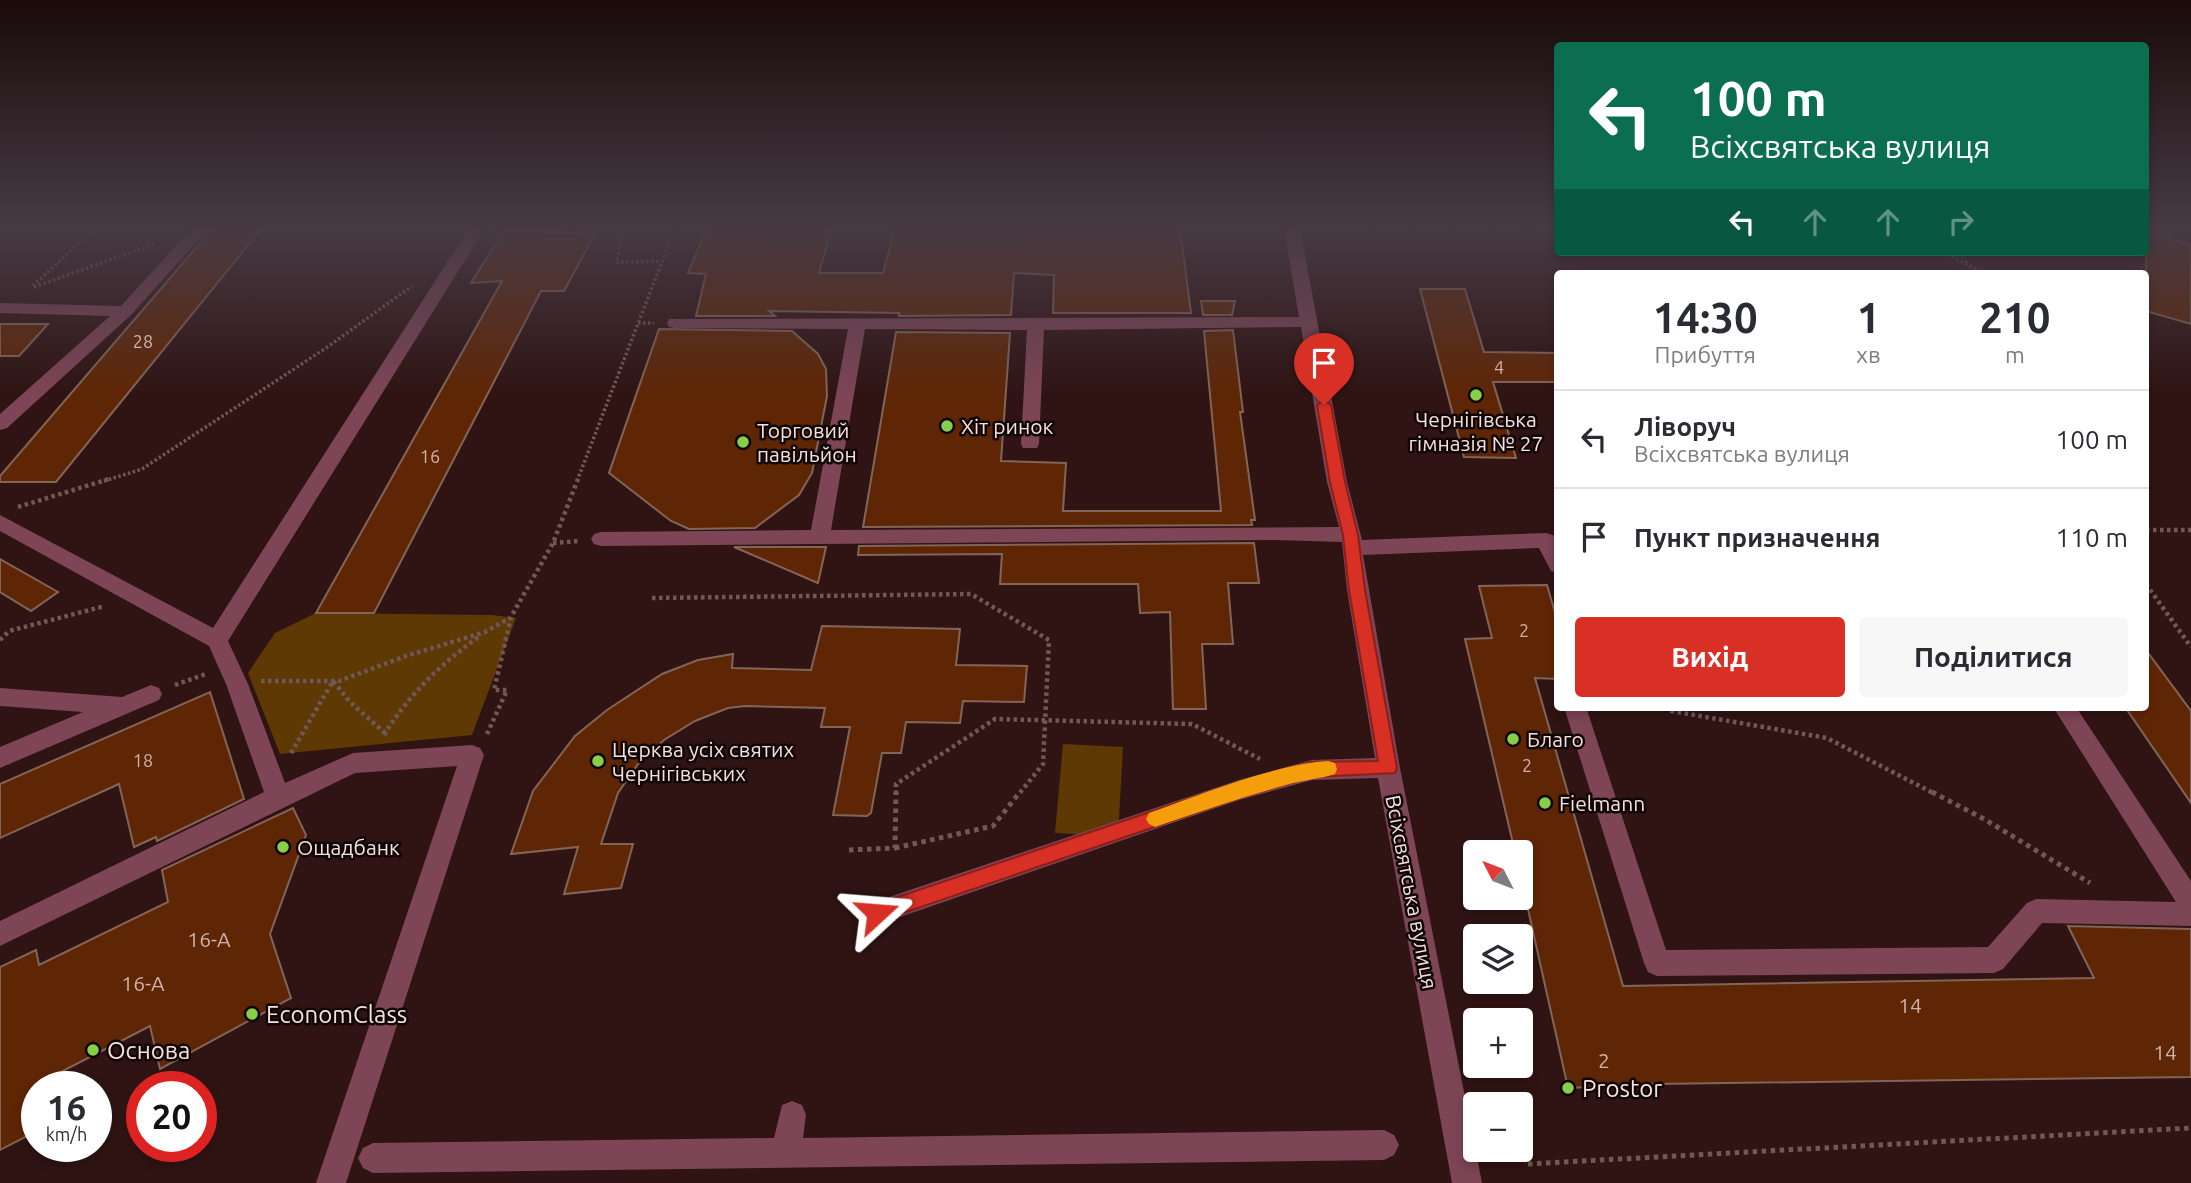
<!DOCTYPE html>
<html lang="uk">
<meta charset="utf-8">
<style>
:root{--surface:#fff;--page:#f7f7f7;--text:#2b2b33;--muted:#7c7c81;--line:#e1e1e2;--accent:#d93025}
body{margin:0;font-family:Ubuntu,sans-serif;background:var(--page);color:var(--text);height:100vh;display:flex;flex-direction:column;font-size:26px;white-space:nowrap}
*{box-sizing:border-box;margin:0}
p{font-size:23px;color:var(--muted)}
.icon{flex:none;width:38px;height:38px;fill:none;stroke:currentColor;stroke-width:2;stroke-linecap:round;stroke-linejoin:round}
.map{position:relative;flex:1;overflow:hidden}
.drawer{position:absolute;left:1554px;top:270px;width:595px;height:441px;display:flex;flex-direction:column;background:var(--surface);border-radius:7px;box-shadow:0 4px 10px #0003}
.drawer>*{flex:none}
.guide{position:absolute;left:1554px;top:42px;width:595px;height:214px;border-radius:7px;box-shadow:0 4px 10px #0003;background:#0b6e4f;color:#fff;overflow:hidden}
.needle{width:46px;rotate:312deg}
.tools{position:absolute;left:1463px;top:840px;display:grid;gap:14px}
.tools a{display:grid;place-items:center;width:70px;height:70px;border-radius:7px;background:var(--surface);box-shadow:0 4px 10px #0003;font-size:35px}
.speed{position:absolute;left:21px;top:1071px;display:flex;gap:14px;font-size:35px;font-weight:700;text-align:center}
.speed>*{display:grid;place-content:center;width:91px;height:91px;border-radius:50%;background:var(--surface);box-shadow:0 4px 10px #0003;line-height:1}
.speed small{font-size:18px;font-weight:400}
.speed .limit{border:10px solid #d22;background:#fff;color:#111}
.pin{position:absolute;display:grid;place-items:center;width:60px;height:60px;color:#fff;margin:-72px -30px;border-radius:50% 50% 50% 0;rotate:-45deg;box-shadow:0 0 7px #0007}
.pin .icon{rotate:45deg}
.me{position:absolute;width:77px;margin:-38px;rotate:71deg;stroke-linejoin:round;filter:drop-shadow(0 0 5px #0008)}
.turn{display:flex;align-items:center;gap:24px;height:147px;padding:0 21px;font-size:32px}
.turn .icon{width:91px;height:91px;stroke-width:2.5}
.turn b{display:block;font-size:49px;line-height:60px}
.lanes{display:flex;align-items:center;height:66px;padding:0 21px;background:#0003;justify-content:center;gap:35px;direction:ltr}
.lanes .off{opacity:.35}
.eta{display:flex;justify-content:space-evenly;align-items:center;height:119px;text-align:center}
.eta b{font-size:42px;font-weight:700;line-height:49px}
.primary-button{display:flex;gap:14px;margin-top:auto;padding:14px 21px}
.primary-button a{flex:1;height:80px;border-radius:7px;background:var(--accent);color:#fff;font-size:28px;font-weight:700;line-height:80px;text-align:center}
.primary-button a+a{background:var(--page);color:var(--text)}
ul{padding:0;list-style:none}
li{display:flex;align-items:center;gap:21px;height:98px;padding:0 21px;border-top:2px solid var(--line)}
li div{flex:1}
li b{display:block;font-size:26px}
li em{font-style:normal}
.map>svg:first-child{display:block}
</style>
<div class="map">
<svg width="2191" height="1183" viewBox="0 0 2191 1183">
<rect width="100%" height="100%" fill="#2f1413"/>
<g fill="#5f3904">
<path d="M 316,613 L 492,615 L 516,618 L 472,735 L 280,754 L 248,673 L 275,633 Z"/>
<path d="M 1063,744 L 1123,747 L 1118,836 L 1055,833 Z"/>
</g>
<g fill="#5f2606" stroke="#836558" stroke-width="2">
<path d="M 213,228 L 262,228 L 56,482 L 0,482 L 0,476 Z"/>
<path d="M 707,228 L 832,228 L 819,273 L 883,273 L 895,228 L 1180,228 L 1191,313 L 1053,313 L 1054,275 L 1014,273 L 1011,315 L 899,316 L 899,313 L 769,311 L 775,316 L 696,316 L 706,274 L 688,273 Z"/>
<path d="M 510,230 L 595,234 L 564,291 L 541,291 L 374,613 L 316,613 L 502,281 L 471,283 L 502,233 Z"/>
<path d="M 2146,232 L 2191,245 L 2191,324 L 2146,311 Z"/>
<path d="M 1420,289 L 1465,289 L 1484,352 L 1558,353 L 1558,382 L 1493,382 L 1516,458 L 1464,457 Z"/>
<path d="M 1201,301 L 1235,301 L 1232,315 L 1203,315 Z"/>
<path d="M 0,324 L 48,324 L 19,356 L 0,356 Z"/>
<path d="M 659,329 L 792,331 L 818,354 L 826,369 L 827,396 L 812,473 L 799,495 L 755,528 L 689,529 L 671,521 L 609,473 Z"/>
<path d="M 1233,330 L 1243,412 L 1240,412 L 1255,520 L 1251,520 L 1252,525 L 863,527 L 896,332 L 1010,333 L 1001,461 L 1066,463 L 1063,511 L 1221,511 L 1204,331 Z"/>
<path d="M 1254,543 L 1259,583 L 1228,583 L 1233,644 L 1202,644 L 1206,709 L 1173,709 L 1170,612 L 1140,613 L 1138,584 L 1000,584 L 1002,554 L 858,555 L 859,546 Z"/>
<path d="M 734,547 L 826,547 L 818,583 Z"/>
<path d="M 0,559 L 58,592 L 31,611 L 0,592 Z"/>
<path d="M 1547,585 L 1558,623 L 1558,679 L 1535,678 L 1623,986 L 2094,978 L 2068,926 L 2191,929 L 2191,1077 L 1655,1084 L 1568,1088 L 1521,878 L 1521,852 L 1515,852 L 1465,639 L 1492,638 L 1479,586 Z"/>
<path d="M 822,626 L 960,629 L 956,665 L 1027,666 L 1024,702 L 963,701 L 960,723 L 906,722 L 901,753 L 882,753 L 871,813 L 867,816 L 833,815 L 850,727 L 821,727 L 825,708 L 745,706 L 728,708 L 695,721 L 664,740 L 638,764 L 618,793 L 601,844 L 633,844 L 621,888 L 564,894 L 578,847 L 511,854 L 533,791 L 575,736 L 607,710 L 662,674 L 698,660 L 733,654 L 732,668 L 811,670 Z"/>
<path d="M 2146,650 L 2191,711 L 2191,803 L 2125,707 L 2146,707 Z"/>
<path d="M 210,692 L 244,799 L 157,841 L 156,837 L 134,847 L 119,784 L 0,838 L 0,784 Z"/>
<path d="M 293,808 L 306,835 L 270,934 L 291,998 L 160,1069 L 150,1026 L 49,1078 L 50,1087 L 37,1087 L 37,1131 L 0,1150 L 0,967 L 36,950 L 39,965 L 168,902 L 162,870 Z"/>
</g>
<g fill="none" stroke-linecap="round" stroke-linejoin="round">
<g stroke="#705856" stroke-width="3.5" stroke-dasharray="2.5 2.5" stroke-linecap="butt">
<path d="M 624,228 L 616,262 L 662,261"/>
<path d="M 1334,229 L 1558,229"/>
<path d="M 1943,252 L 1983,273"/>
<path d="M 1960,252 L 1967,263"/>
<path d="M 33,286 L 95,228"/>
<path d="M 34,287 L 154,244"/>
<path d="M 638,323 L 654,323"/>
<path d="M 104,481 L 142,469 L 326,348 L 412,286"/>
<path d="M 577,481 L 675,228"/>
</g>
<g stroke="#705856" stroke-width="4.5" stroke-dasharray="3.5 3.5" stroke-linecap="butt">
<path d="M 18,507 L 109,479"/>
<path d="M 2146,530 L 2191,530"/>
<path d="M 553,543 L 579,541"/>
<path d="M 2146,584 L 2191,647"/>
<path d="M 652,598 L 971,594 L 1049,640 L 1043,764 L 1019,794"/>
<path d="M 0,640 L 9,631 L 105,606"/>
<path d="M 261,681 L 339,681 L 406,656 L 485,632 L 510,618"/>
<path d="M 175,685 L 206,674"/>
<path d="M 1665,707 L 1671,711 L 1827,738 L 1935,794"/>
<path d="M 487,734 L 507,690 L 494,690 L 511,617 L 553,543 L 578,479"/>
<path d="M 384,735 C 409,694 442,663 481,635"/>
<path d="M 291,753 L 333,681 L 350,702 L 385,733"/>
<path d="M 896,794 L 896,784 L 995,719 L 1192,724 L 1260,759"/>
</g>
<g stroke="#705856" stroke-width="5" stroke-dasharray="4.5 4.5" stroke-linecap="butt">
<path d="M 1932,792 L 1984,819 L 2090,883"/>
<path d="M 895,848 L 993,826 L 1020,792"/>
<path d="M 849,850 L 895,848 L 896,792"/>
<path d="M 1528,1164 L 2191,1128"/>
</g>
<g fill="#7d4556" fill-rule="evenodd">
<path d="M 192,228 L 209,228 L 131,315 L 7,428 L 0,430 L 0,414 L 110,316 L 0,313 L 0,303 L 121,306 Z"/>
<path d="M 469,228 L 485,228 L 228,641 L 248,684 L 285,783 L 353,753 L 472,745 L 480,748 L 484,755 L 346,1183 L 316,1183 L 457,766 L 355,773 L 0,946 L 0,921 L 264,792 L 226,684 L 209,646 L 0,531 L 0,515 L 213,628 Z"/>
<path d="M 1284,228 L 1300,228 L 1347,482 L 1362,540 L 1546,533 L 1553,535 L 1558,543 L 1558,573 L 1551,571 L 1539,548 L 1363,555 L 1400,768 L 1482,1183 L 1452,1183 L 1378,778 L 1312,780 L 1239,800 L 877,925 L 868,921 L 864,913 L 868,905 L 877,901 L 1239,780 L 1312,760 L 1375,758 L 1347,590 L 1342,542 L 1276,540 L 601,546 L 594,544 L 591,539 L 594,534 L 601,532 L 811,530 L 848,329 L 675,328 L 669,327 L 667,323 L 669,319 L 1299,317 ZM 1301,327 L 1327,482 L 1339,527 L 831,530 L 865,329 L 1027,330 L 1021,444 L 1023,448 L 1037,448 L 1039,444 L 1044,330 Z"/>
<path d="M 151,685 L 159,688 L 162,694 L 159,700 L 0,768 L 0,747 L 83,712 L 0,706 L 0,688 L 122,697 Z"/>
<path d="M 1564,707 L 1586,707 L 1666,950 L 1988,947 L 2027,903 L 2036,899 L 2176,902 L 2053,707 L 2076,707 L 2191,881 L 2191,926 L 2042,923 L 2003,969 L 1994,973 L 1657,976 L 1648,972 L 1644,963 Z"/>
<path d="M 792,1101 L 802,1105 L 806,1115 L 803,1138 L 1384,1130 L 1394,1135 L 1399,1145 L 1394,1155 L 1384,1160 L 373,1173 L 363,1168 L 358,1158 L 363,1148 L 373,1143 L 774,1138 L 782,1105 Z"/>
</g>
</g>
<linearGradient id="sky" x2="0" y2="1"><stop stop-color="#1a0b0a"/><stop offset="0.58" stop-color="#473a44"/><stop offset="1" stop-color="#473a44" stop-opacity="0"/></linearGradient>
<rect width="2191" height="394" fill="url(#sky)"/>
<path fill="#d93025" stroke="#8d1f18" stroke-width="2" d="M 1324,400 L 1331,405 L 1345,482 L 1358,535 L 1365,590 L 1397,768 L 1395,773 L 1312,777 L 1239,798 L 877,922 L 870,919 L 867,913 L 870,906 L 877,904 L 1239,782 L 1312,762 L 1378,761 L 1349,590 L 1343,535 L 1330,482 L 1317,405 Z"/>
<path fill="#f59e0b" d="M 1328,761 L 1335,763 L 1337,769 L 1335,774 C 1320,779 1302,780 1286,785 C 1242,797 1199,812 1155,827 L 1149,824 L 1146,819 L 1149,813 C 1199,795 1276,764 1328,761 Z"/>
<g fill="#88cf49" stroke="#0f0504" stroke-width="2.5">
<circle cx="1476" cy="395" r="7"/>
<circle cx="947" cy="426" r="7"/>
<circle cx="743" cy="442" r="7"/>
<circle cx="1513" cy="739" r="7"/>
<circle cx="598" cy="761" r="7"/>
<circle cx="1545" cy="803" r="7"/>
<circle cx="283" cy="847" r="7"/>
<circle cx="252" cy="1014" r="7"/>
<circle cx="93" cy="1050" r="7"/>
<circle cx="1568" cy="1088" r="7"/>
</g>
<g text-anchor="middle" dominant-baseline="central" stroke-width="5" stroke-linejoin="round" paint-order="stroke">
<g font-size="18" fill="#d0b2a9">
<text x="143" y="341">28</text>
<text x="1499" y="367">4</text>
<text x="430" y="456">16</text>
<text x="1524" y="630">2</text>
<text x="143" y="760">18</text>
<text x="1527" y="765">2</text>
</g>
<g font-size="21" fill="#f5e1df" stroke="#0f0504" text-anchor="start">
<text x="1476" y="419" text-anchor="middle">Чернігівська<tspan x="1476" dy="24">гімназія № 27</tspan></text>
<text x="961" y="426">Хіт ринок</text>
<text x="757" y="430">Торговий<tspan x="757" dy="24">павільйон</tspan></text>
<text x="1527" y="739">Благо</text>
<text x="612" y="749">Церква усіх святих<tspan x="612" dy="24">Чернігівських</tspan></text>
<text x="1559" y="803">Fielmann</text>
<text x="297" y="847">Ощадбанк</text>
</g>
<g font-size="21" fill="#f5e1df" stroke="#0f0504">
<text transform="translate(1412 892) rotate(79)">Всіхсвятська вулиця</text>
</g>
<g font-size="21" fill="#d0b2a9">
<text x="209" y="939">16-А</text>
<text x="143" y="983">16-А</text>
<text x="1910" y="1005">14</text>
<text x="2165" y="1052">14</text>
<text x="1604" y="1060">2</text>
</g>
<g font-size="24" fill="#f5e1df" stroke="#0f0504" text-anchor="start">
<text x="266" y="1014">EconomClass</text>
<text x="107" y="1050">Основа</text>
<text x="1582" y="1088">Prostor</text>
</g>
</g>
</svg>
<div class="tools">
<a><svg class="needle" viewBox="-14 -14 28 28"><path d="M0-13l5 13h-10z" fill="#e53935"/><path d="M0 13l5-13h-10z" fill="#7c7c81"/></svg></a>
<a><svg class="icon" aria-label="layers" viewBox="0 0 24 24"><path d="M12 4l9 5-9 5-9-5zM3 14l9 5 9-5"/></svg></a>
<a>+</a>
<a>−</a>
</div>
<div class="speed"><div>16<small>km/h</small></div><div class="limit">20</div></div>
<div class="pin" style="left:1324px;top:405px;background:#d93025"><svg class="icon" aria-label="arrive" viewBox="0 0 24 24"><path d="M6 21V4h12l-3 4 3 4H6"/></svg></div>
<svg class="me" style="left:877px;top:913px" viewBox="-20 -20 40 40"><path d="M0-17L14 15 0 8-14 15z" fill="#d93025" stroke="#fff" stroke-width="4"/></svg>
<div class="guide">
<div class="turn"><svg class="icon" aria-label="left" viewBox="0 0 24 24"><path d="M17 20v-9H6M10 6l-5 5 5 5"/></svg><div><b>100 m</b>Всіхсвятська вулиця</div></div>
<div class="lanes"><svg class="icon" aria-label="left" viewBox="0 0 24 24"><path d="M17 20v-9H6M10 6l-5 5 5 5"/></svg><svg class="icon off" aria-label="ahead" viewBox="0 0 24 24"><path d="M12 20V5M6 11l6-6 6 6"/></svg><svg class="icon off" aria-label="ahead" viewBox="0 0 24 24"><path d="M12 20V5M6 11l6-6 6 6"/></svg><svg class="icon off" aria-label="right" viewBox="0 0 24 24"><path d="M7 20v-9h11M14 6l5 5-5 5"/></svg></div>
</div>
<section class="drawer">
<div class="eta">
<div><b>14:30</b><p>Прибуття</p></div>
<div><b>1</b><p>хв</p></div>
<div><b>210</b><p>m</p></div>
</div>
<ul>
<li><svg class="icon" aria-label="left" viewBox="0 0 24 24"><path d="M17 20v-9H6M10 6l-5 5 5 5"/></svg><div><b>Ліворуч</b><p>Всіхсвятська вулиця</p></div><em>100 m</em></li>
<li><svg class="icon" aria-label="arrive" viewBox="0 0 24 24"><path d="M6 21V4h12l-3 4 3 4H6"/></svg><div><b>Пункт призначення</b></div><em>110 m</em></li>
</ul>
<div class="primary-button"><a>Вихід</a><a>Поділитися</a></div>
</section>
</div>
